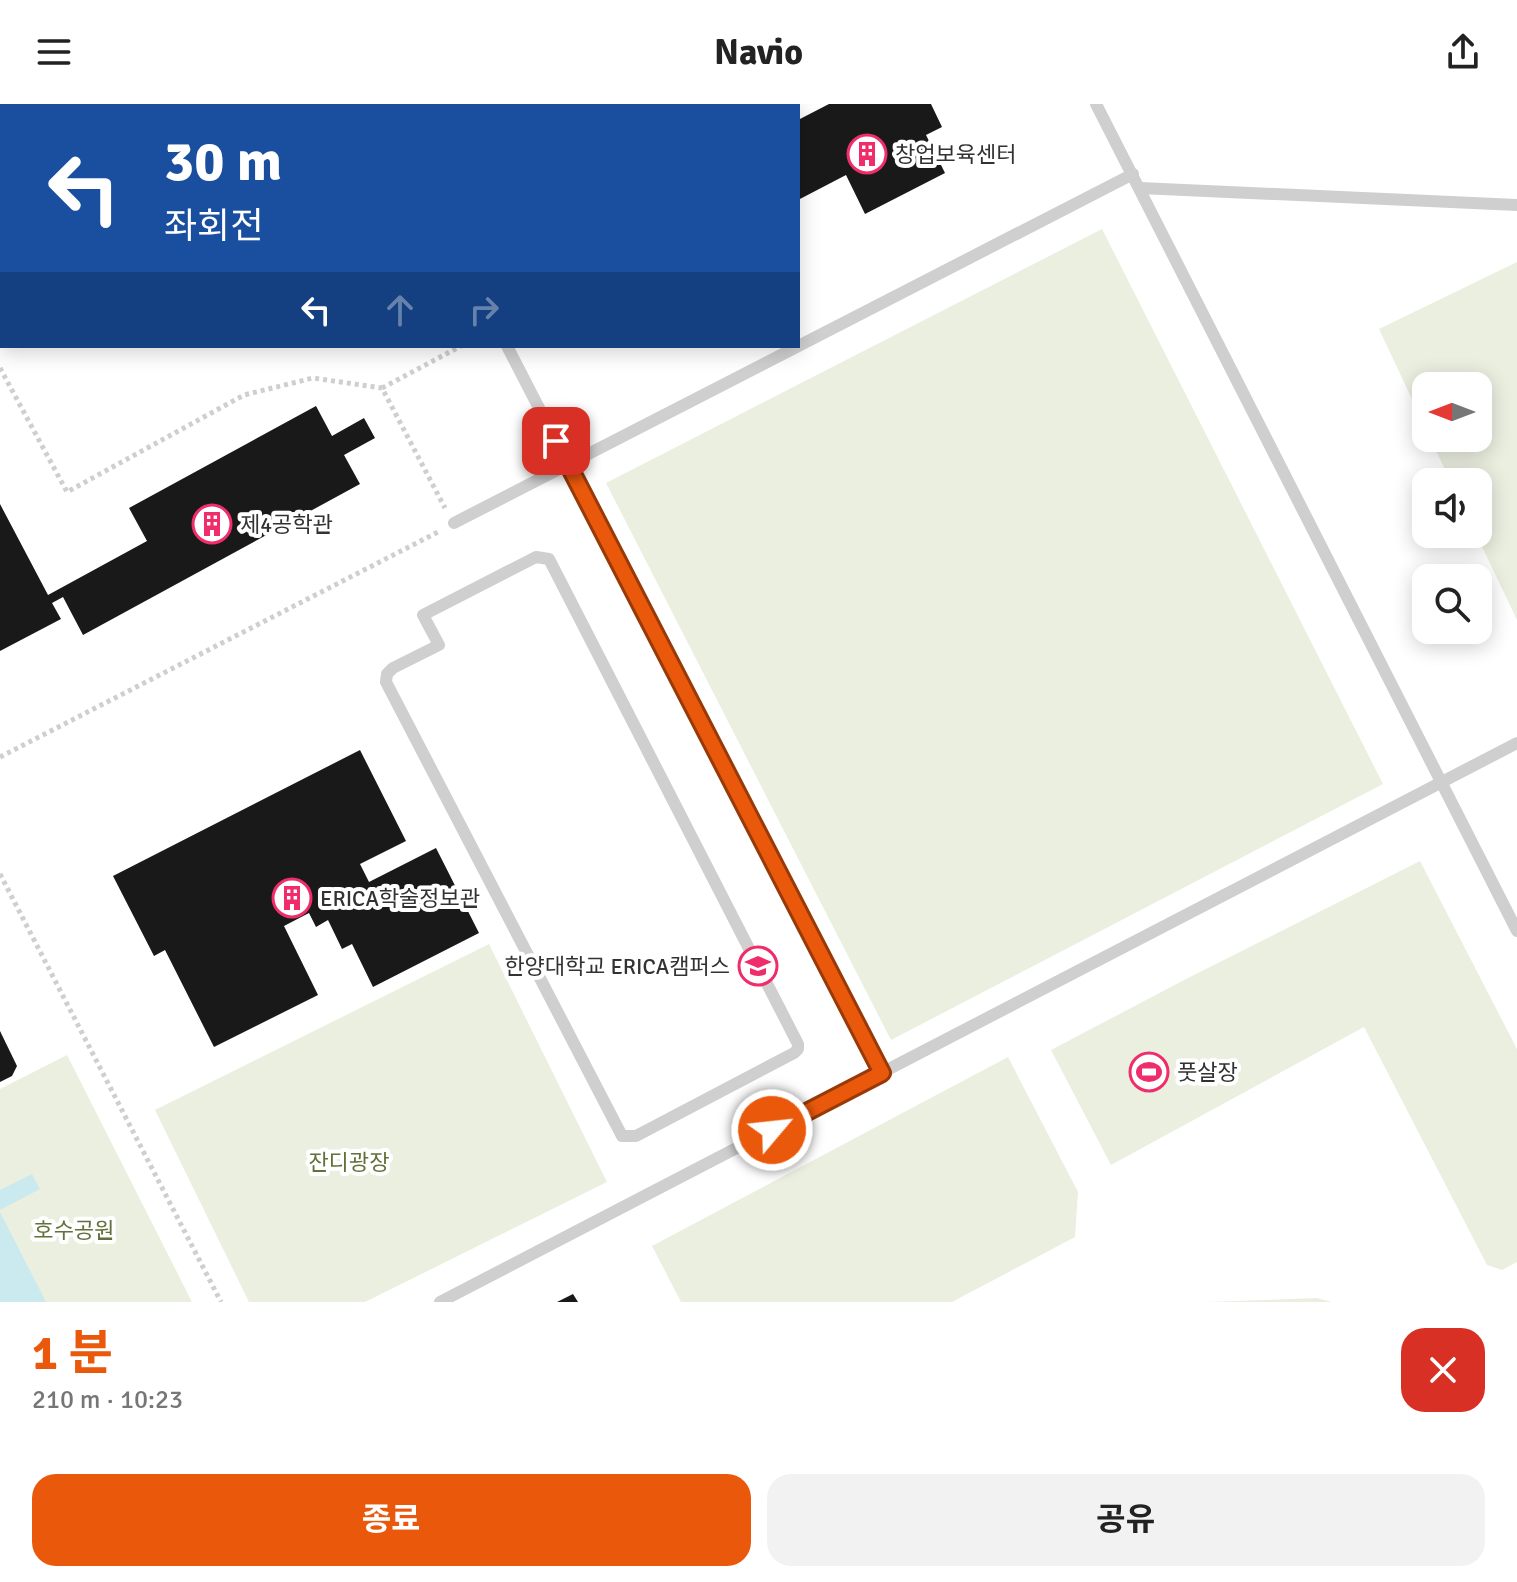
<!DOCTYPE html>
<html lang="ko">
<meta charset="utf-8">
<style>
:root{--surface:#fff;--page:#f2f2f2;--text:#222;--muted:#767676;--accent:#ea580c}
body{margin:0;font-family:Signika,"Noto Sans KR",sans-serif;background:var(--page);color:var(--text);height:100vh;display:flex;flex-direction:column;font-size:30px;white-space:nowrap}
*{box-sizing:border-box;margin:0}
p{font-size:26px;color:var(--muted)}
.icon{flex:none;width:44px;height:44px;fill:none;stroke:currentColor;stroke-width:2;stroke-linecap:round;stroke-linejoin:round}
.map{position:relative;height:1198px;overflow:hidden}
.details{display:flex;flex-direction:column;background:var(--surface);flex:1}
.details>*{flex:none}
.hud{position:absolute;left:0px;top:0px;width:800px;height:244px;box-shadow:0 4px 20px #0003;background:#1a4fa0;color:#fff;overflow:hidden}
.needle{width:52px;rotate:270deg}
.tools{position:absolute;left:1412px;top:268px;display:grid;gap:16px}
.tools a{display:grid;place-items:center;width:80px;height:80px;border-radius:16px;background:var(--surface);box-shadow:0 4px 20px #0003;font-size:40px}
.pin{position:absolute;display:grid;place-items:center;width:68px;height:68px;color:#fff;margin:-34px;border-radius:16px;box-shadow:0 4px 12px #0006}
.me{position:absolute;width:88px;margin:-44px;rotate:62deg;stroke-linejoin:round;filter:drop-shadow(0 0 6px #0008)}
.turn{display:flex;align-items:center;gap:28px;height:168px;padding:0 32px;font-size:36px}
.turn .icon{width:104px;height:104px;stroke-width:2.5}
.turn b{display:block;font-size:56px;line-height:68px}
.lanes{display:flex;align-items:center;height:76px;padding:0 32px;background:#0003;justify-content:center;gap:40px;direction:ltr}
.lanes .off{opacity:.35}
.round{display:grid;place-items:center;flex:none;width:84px;height:84px;border-radius:24px;background:var(--page)}
.head{display:flex;align-items:center;justify-content:space-between;height:136px;padding:0 32px}
h1{font-size:48px;font-weight:700;line-height:60px;color:var(--accent)}
.action{display:flex;gap:16px;margin-top:auto;padding:16px 32px}
.action a{flex:1;height:92px;border-radius:24px;background:var(--accent);color:#fff;font-size:32px;font-weight:700;line-height:92px;text-align:center}
.action a+a{background:var(--page);color:var(--text)}
header{display:flex;justify-content:space-between;align-items:center;height:104px;padding:0 32px;background:var(--surface);font-size:36px;font-weight:700}
.map>svg:first-child{display:block}
</style>
<header><svg class="icon" aria-label="menu" viewBox="0 0 24 24"><path d="M4 6h16M4 12h16M4 18h16"/></svg>Navio<svg class="icon" aria-label="share" viewBox="0 0 24 24"><path d="M12 15V3M7 8l5-5 5 5M5 13v7h14v-7"/></svg></header>
<div class="map">
<svg width="1517" height="1198" viewBox="0 0 1517 1198">
<rect width="100%" height="100%" fill="#fff"/>
<g fill="#ebefe0">
<path d="M 1102,125 L 1383,680 L 891,936 L 606,379 Z"/>
<path d="M 1517,158 L 1517,516 L 1476,430 L 1478,378 L 1451,378 L 1430,334 L 1478,334 L 1478,282 L 1426,282 L 1426,325 L 1379,225 Z"/>
<path d="M 1420,757 L 1517,945 L 1517,1158 L 1502,1166 L 1487,1161 L 1364,923 L 1111,1061 L 1051,946 L 1186,875 Z"/>
<path d="M 489,840 L 607,1078 L 365,1198 L 249,1198 L 155,1006 Z"/>
<path d="M 67,951 L 192,1198 L 0,1198 L 0,985 Z"/>
<path d="M 1008,953 L 1078,1088 L 1075,1133 L 952,1198 L 681,1198 L 652,1142 Z"/>
<path d="M 1317,1194 L 1332,1198 L 1207,1198 Z"/>
</g>
<g fill="#cbeaef">
<path d="M 32,1070 L 40,1085 L 0,1106 L 0,1086 Z"/>
<path d="M 0,1108 L 46,1198 L 0,1198 Z"/>
</g>
<g fill="#191919">
<path d="M 829,0 L 931,0 L 942,23 L 926,31 L 945,69 L 865,110 L 846,71 L 798,96 L 798,16 Z"/>
<path d="M 316,302 L 332,332 L 364,314 L 375,334 L 344,351 L 360,380 L 83,531 L 63,493 L 52,499 L 61,515 L 0,547 L 0,400 L 48,491 L 147,437 L 129,404 Z"/>
<path d="M 360,646 L 406,737 L 360,760 L 369,778 L 436,744 L 479,829 L 373,883 L 352,840 L 342,845 L 328,816 L 316,823 L 309,809 L 284,822 L 318,891 L 214,943 L 165,846 L 154,852 L 113,772 Z"/>
<path d="M 0,927 L 17,962 L 12,972 L 0,978 Z"/>
<path d="M 573,1190 L 578,1198 L 557,1198 Z"/>
</g>
<g fill="none" stroke-linecap="round" stroke-linejoin="round">
<g stroke="#cfcfcf" stroke-width="5" stroke-dasharray="4 4" stroke-linecap="butt">
<path d="M 0,264 L 67,388 L 244,291 L 313,274 L 382,284 L 445,404"/>
<path d="M 382,284 L 461,242"/>
<path d="M 0,653 L 440,427"/>
<path d="M 0,770 L 221,1198"/>
</g>
<g stroke="#cfcfcf" stroke-width="12">
<path d="M 382,0 L 383,2"/>
<path d="M 1096,0 L 1517,827"/>
<path d="M 619,2 L 623,0"/>
<path d="M 1140,84 L 1517,101"/>
<path d="M 507,242 L 882,969"/>
<path d="M 454,419 L 1133,70"/>
<path d="M 536,453 L 549,455 L 798,940 L 798,945 L 794,949 L 636,1032 L 622,1032 L 386,578 L 387,570 L 393,564 L 439,541 L 423,511 Z"/>
<path d="M 440,1198 L 1517,639"/>
</g>
</g>
<g fill="none" stroke-linecap="round" stroke-linejoin="round">
<g stroke="#983908" stroke-width="20">
<path id="route" d="M 556,337 L 882,969 L 772,1026"/>
</g>
<use href="#route" stroke="#ea580c" stroke-width="14"/>
</g>
<defs>
<g id="building-ring" transform="scale(2)"><circle r="9.5" fill="#fff" stroke="#ef2d6b" stroke-width="1.5"/><path d="M-4-6H4V6H1V3H-1V6H-4ZM-2.5-4.3h1.7v1.8h-1.7ZM.8-4.3h1.7v1.8H.8ZM-2.5-1h1.7V.8h-1.7ZM.8-1h1.7V.8H.8Z" fill="#ef2d6b"/></g>
<g id="university-ring" transform="scale(2)"><circle r="9.5" fill="#fff" stroke="#ef2d6b" stroke-width="1.5"/><path d="M0-5L7-2L0 1L-7-2ZM-4 1L0 2.5L4 1V4Q0 6-4 4Z" fill="#ef2d6b"/></g>
<g id="stadium-ring" transform="scale(2)"><circle r="9.5" fill="#fff" stroke="#ef2d6b" stroke-width="1.5"/><path d="M0-5a6.5 5 0 1 0 0 10a6.5 5 0 1 0 0-10ZM-3.5-1.8h7v3.6h-7Z" fill="#ef2d6b"/></g>
</defs>
<g fill-rule="evenodd">
<use href="#building-ring" x="867" y="50"/>
<use href="#building-ring" x="212" y="420"/>
<use href="#building-ring" x="292" y="794"/>
<use href="#university-ring" x="758" y="862"/>
<use href="#stadium-ring" x="1149" y="968"/>
</g>
<g text-anchor="middle" dominant-baseline="central" stroke-width="8" stroke-linejoin="round" paint-order="stroke">
<g font-size="22" fill="#323232" stroke="#fff" text-anchor="start">
<text x="895" y="50">창업보육센터</text>
<text x="240" y="420">제4공학관</text>
<text x="320" y="794">ERICA학술정보관</text>
<text x="730" y="862" text-anchor="end">한양대학교 ERICA캠퍼스</text>
<text x="1177" y="968">풋살장</text>
</g>
<g font-size="22" fill="#62713b" stroke="#fff">
<text x="349" y="1058">잔디광장</text>
<text x="74" y="1126">호수공원</text>
</g>
</g>
</svg>
<div class="tools">
<a><svg class="needle" viewBox="-14 -14 28 28"><path d="M0-13l5 13h-10z" fill="#e53935"/><path d="M0 13l5-13h-10z" fill="#767676"/></svg></a>
<a><svg class="icon" aria-label="sound" viewBox="0 0 24 24"><path d="M4 9h4l5-4v14l-5-4H4zM17 9q2 3 0 6"/></svg></a>
<a><svg class="icon" aria-label="search" viewBox="0 0 24 24"><circle cx="10" cy="10" r="6"/><path d="M15 15l6 6"/></svg></a>
</div>
<div class="pin" style="left:556px;top:337px;background:#d93025"><svg class="icon" aria-label="arrive" viewBox="0 0 24 24"><path d="M6 21V4h12l-3 4 3 4H6"/></svg></div>
<svg class="me" style="left:772px;top:1026px" viewBox="-20 -20 40 40"><circle r="17" fill="#ea580c" stroke="#fff" stroke-width="3"/><path d="M0-11L8 9 0 5-8 9z" fill="#fff"/></svg>
<div class="hud">
<div class="turn"><svg class="icon" aria-label="left" viewBox="0 0 24 24"><path d="M17 20v-9H6M10 6l-5 5 5 5"/></svg><div><b>30 m</b>좌회전</div></div>
<div class="lanes"><svg class="icon" aria-label="left" viewBox="0 0 24 24"><path d="M17 20v-9H6M10 6l-5 5 5 5"/></svg><svg class="icon off" aria-label="ahead" viewBox="0 0 24 24"><path d="M12 20V5M6 11l6-6 6 6"/></svg><svg class="icon off" aria-label="right" viewBox="0 0 24 24"><path d="M7 20v-9h11M14 6l5 5-5 5"/></svg></div>
</div>
</div>
<section class="details">
<div class="head"><div><h1>1 분</h1><p>210 m · 10:23</p></div><a class="round" style="background:#d93025;color:#fff"><svg class="icon" aria-label="close" viewBox="0 0 24 24"><path d="M6 6l12 12M18 6L6 18"/></svg></a></div>
<div class="action"><a>종료</a><a>공유</a></div>
</section>
